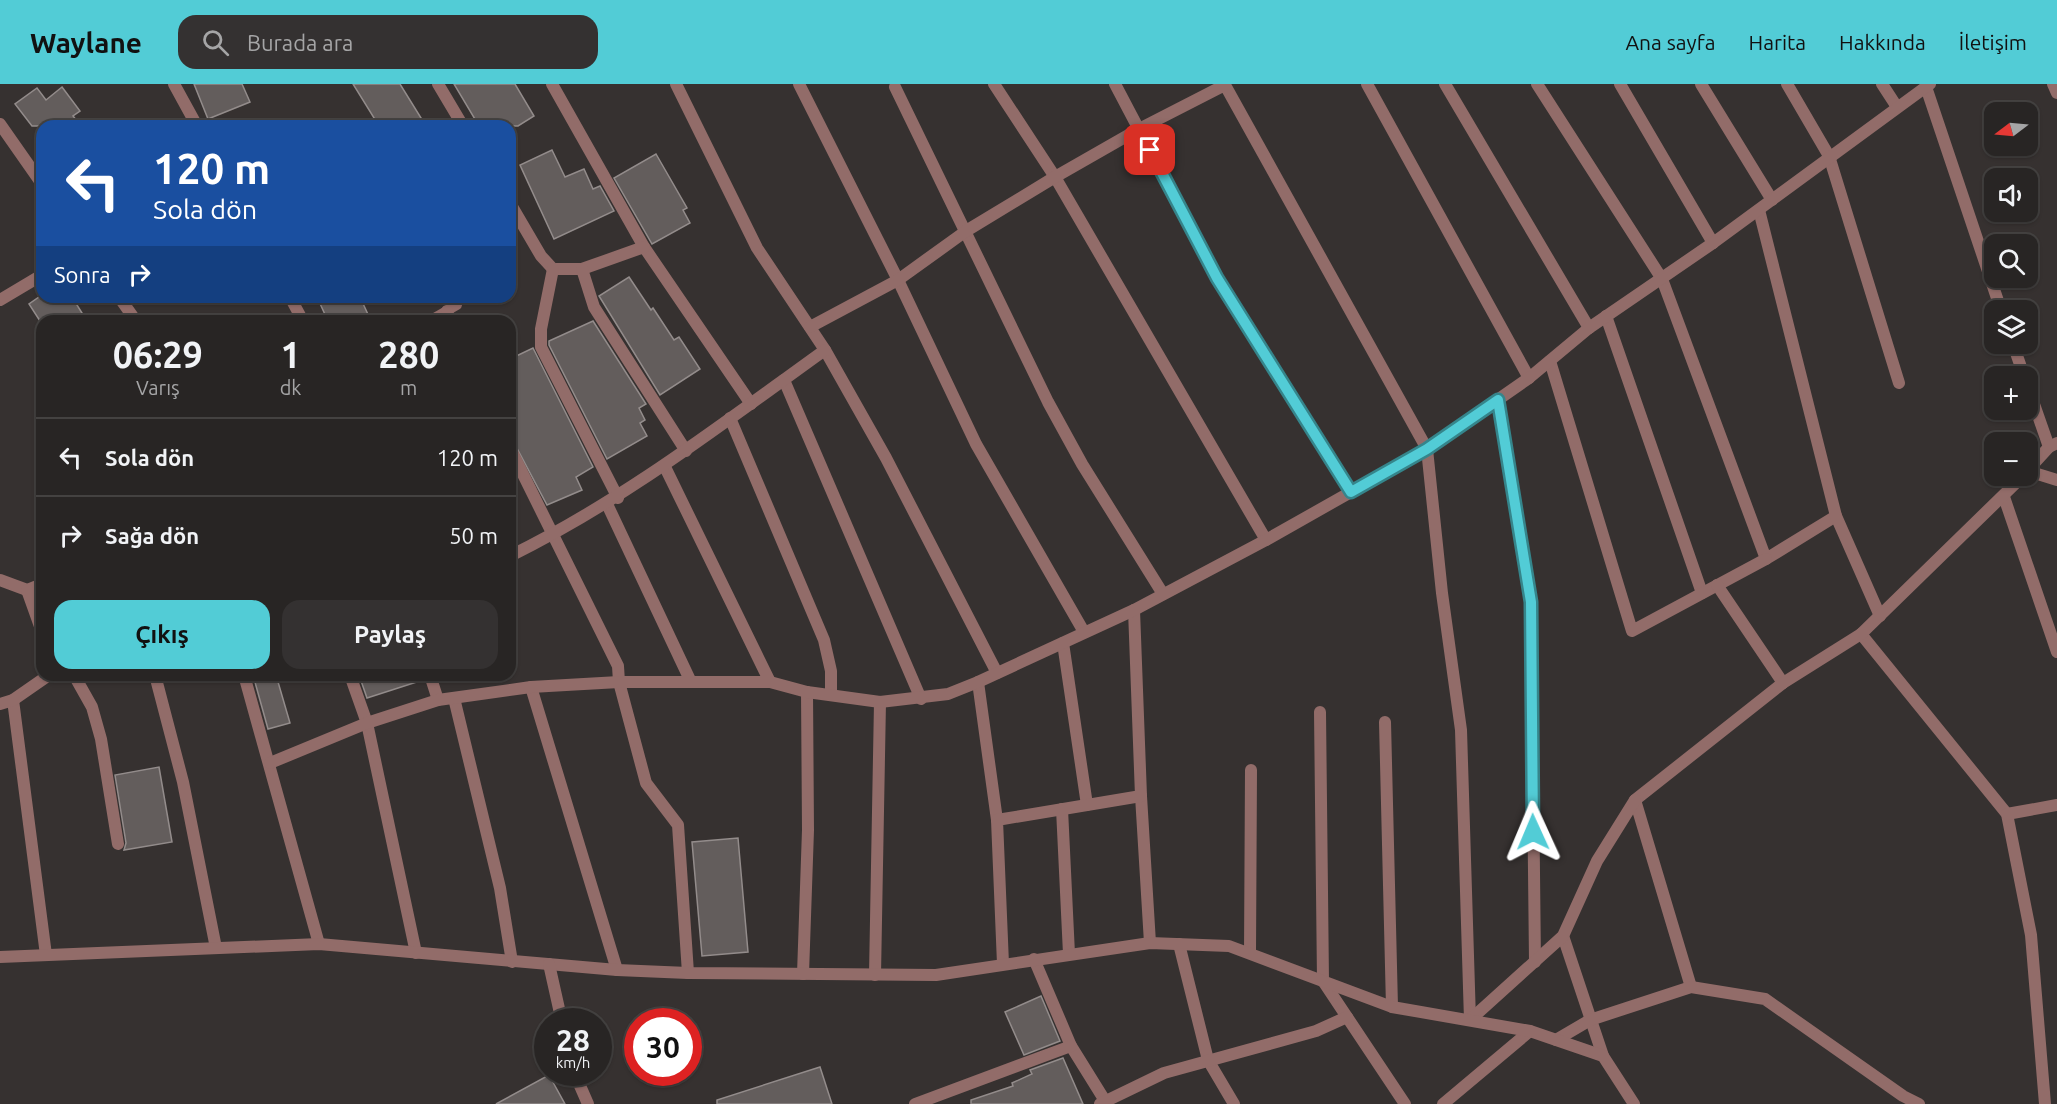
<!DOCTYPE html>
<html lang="tr">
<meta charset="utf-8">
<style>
:root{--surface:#282524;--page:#343131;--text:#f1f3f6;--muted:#a5a5a6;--line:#444241;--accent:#52ccd6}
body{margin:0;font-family:Ubuntu,sans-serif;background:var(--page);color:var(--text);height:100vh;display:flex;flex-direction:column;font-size:22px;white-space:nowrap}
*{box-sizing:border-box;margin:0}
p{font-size:20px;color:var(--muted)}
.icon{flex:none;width:33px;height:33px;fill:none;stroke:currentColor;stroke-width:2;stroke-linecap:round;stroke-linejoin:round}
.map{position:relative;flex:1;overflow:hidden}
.side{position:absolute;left:36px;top:231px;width:480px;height:366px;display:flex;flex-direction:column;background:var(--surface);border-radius:18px;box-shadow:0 2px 4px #0004,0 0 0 2px var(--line)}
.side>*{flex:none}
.banner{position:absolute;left:36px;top:36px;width:480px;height:183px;border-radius:18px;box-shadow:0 2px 4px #0004,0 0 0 2px var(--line);background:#1a4fa0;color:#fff;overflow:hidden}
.needle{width:39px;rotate:254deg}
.tools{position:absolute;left:1984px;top:18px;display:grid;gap:12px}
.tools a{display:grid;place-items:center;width:54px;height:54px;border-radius:12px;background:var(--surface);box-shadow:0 2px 4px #0004,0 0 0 2px var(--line);font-size:30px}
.speed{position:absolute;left:534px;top:924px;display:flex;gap:12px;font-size:30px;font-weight:700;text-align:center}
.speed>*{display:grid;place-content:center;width:78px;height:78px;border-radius:50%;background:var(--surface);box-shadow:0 2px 4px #0004,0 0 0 2px var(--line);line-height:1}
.speed small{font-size:15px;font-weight:400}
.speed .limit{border:9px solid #d22;background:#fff;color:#111}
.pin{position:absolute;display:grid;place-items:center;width:51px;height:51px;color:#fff;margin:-26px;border-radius:12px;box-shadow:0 3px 9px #0006}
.me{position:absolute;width:66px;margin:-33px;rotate:359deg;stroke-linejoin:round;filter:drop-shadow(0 0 4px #0008)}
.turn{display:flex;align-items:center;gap:21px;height:126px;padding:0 18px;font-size:27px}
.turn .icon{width:78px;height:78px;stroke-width:2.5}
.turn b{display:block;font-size:42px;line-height:51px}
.then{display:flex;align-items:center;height:57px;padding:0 18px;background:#0003;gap:12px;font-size:22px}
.eta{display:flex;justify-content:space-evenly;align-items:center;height:102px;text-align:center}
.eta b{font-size:36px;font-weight:600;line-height:42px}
.cta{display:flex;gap:12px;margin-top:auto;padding:12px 18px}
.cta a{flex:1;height:69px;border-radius:18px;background:var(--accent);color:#111;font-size:24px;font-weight:600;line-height:69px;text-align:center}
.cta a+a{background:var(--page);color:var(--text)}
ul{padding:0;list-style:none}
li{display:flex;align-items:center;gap:18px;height:78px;padding:0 18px;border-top:2px solid var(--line)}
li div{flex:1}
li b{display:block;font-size:22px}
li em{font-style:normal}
header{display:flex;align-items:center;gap:36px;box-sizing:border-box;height:84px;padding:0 30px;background:var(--accent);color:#111}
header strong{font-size:28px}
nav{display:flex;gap:33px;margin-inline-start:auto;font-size:21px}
.search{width:420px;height:54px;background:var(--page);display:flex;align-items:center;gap:15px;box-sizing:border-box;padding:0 21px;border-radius:18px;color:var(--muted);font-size:22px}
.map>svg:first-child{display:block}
</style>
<header>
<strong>Waylane</strong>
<div class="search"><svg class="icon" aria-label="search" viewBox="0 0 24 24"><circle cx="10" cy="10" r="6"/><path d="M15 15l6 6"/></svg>Burada ara</div>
<nav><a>Ana sayfa</a><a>Harita</a><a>Hakkında</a><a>İletişim</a></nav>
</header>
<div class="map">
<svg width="2057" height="1020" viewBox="0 0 2057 1020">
<rect width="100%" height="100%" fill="#363130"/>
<g fill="#635d5c" stroke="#938c8b" stroke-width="1.5">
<path d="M 194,0 L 242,0 L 250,18 L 208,35 Z"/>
<path d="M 353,0 L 400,0 L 426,42 L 379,42 Z"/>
<path d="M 454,0 L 515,0 L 534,32 L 518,42 L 479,42 Z"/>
<path d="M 62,3 L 80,27 L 73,32 L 81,42 L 32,42 L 15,20 L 37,4 L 46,16 Z"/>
<path d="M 552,66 L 565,93 L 584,85 L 593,105 L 600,102 L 614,127 L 554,155 L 520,81 Z"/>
<path d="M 656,70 L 687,124 L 683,126 L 690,139 L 652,160 L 614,94 Z"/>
<path d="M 629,193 L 651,226 L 653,224 L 674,256 L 679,253 L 700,285 L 660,311 L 599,212 Z"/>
<path d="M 39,213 L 72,213 L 87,237 L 40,237 L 29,220 Z"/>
<path d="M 317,213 L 360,213 L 371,237 L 328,237 Z"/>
<path d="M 593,237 L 646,320 L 639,324 L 645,336 L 640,339 L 647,352 L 607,375 L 549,261 L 549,257 Z"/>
<path d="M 533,264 L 593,383 L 576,393 L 582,406 L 547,421 L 510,351 L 510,275 Z"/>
<path d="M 253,591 L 276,591 L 290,639 L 268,645 Z"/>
<path d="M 359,591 L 422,591 L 423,596 L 367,614 Z"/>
<path d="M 159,683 L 172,758 L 124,766 L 126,759 L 115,691 Z"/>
<path d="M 738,754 L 748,868 L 702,872 L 692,758 Z"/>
<path d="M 1041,912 L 1060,957 L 1024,971 L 1005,928 Z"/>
<path d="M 1063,974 L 1083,1020 L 971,1020 L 971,1016 L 1013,1002 L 1012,999 L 1032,990 L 1030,986 Z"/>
<path d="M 820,983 L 832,1020 L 717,1020 L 717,1016 Z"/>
<path d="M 549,991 L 565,1020 L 496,1020 Z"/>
</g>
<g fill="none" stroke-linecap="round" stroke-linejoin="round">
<path stroke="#926c69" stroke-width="10" d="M 429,237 L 457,221 L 458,213"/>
<g stroke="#926c69" stroke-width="12">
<path d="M 174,0 L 197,42"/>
<path d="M 438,0 L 463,42"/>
<path d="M 552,0 L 644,163 L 751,320"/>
<path d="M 676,0 L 757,164 L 825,266 L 886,374 L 997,589"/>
<path d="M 799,0 L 898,196 L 976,360 L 1084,548"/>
<path d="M 994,0 L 1055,93 L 1266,456"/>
<path d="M 1115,0 L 1217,194 L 1351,408"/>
<path d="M 1367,0 L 1529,294"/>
<path d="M 1445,0 L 1589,244"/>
<path d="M 1537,0 L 1662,195 L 1766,475 L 1836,432"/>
<path d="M 1620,0 L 1713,159"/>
<path d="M 1701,0 L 1772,116"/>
<path d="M 1787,0 L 1829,72 L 1899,299"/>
<path d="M 1882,0 L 1897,23"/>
<path d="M 895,3 L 1048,318 L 1082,380 L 1163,510"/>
<path d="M 1926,3 L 2001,226"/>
<path d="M 0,40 L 42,100"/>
<path d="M 510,119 L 541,172 L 553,185 L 582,185 L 644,163"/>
<path d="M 1759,126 L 1836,432 L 1880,532"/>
<path d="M 553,185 L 541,245 L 541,263 L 618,414"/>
<path d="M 582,185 L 594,223 L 686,367"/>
<path d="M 119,213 L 136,237"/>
<path d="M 290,213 L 303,237"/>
<path d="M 0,216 L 42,191"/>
<path d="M 447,227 L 450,237"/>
<path d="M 1606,232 L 1702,509"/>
<path d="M 810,243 L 898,196 L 966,147 L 1055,93 L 1139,45 L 1225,1 L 1427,365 L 1442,509 L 1461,646 L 1470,936"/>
<path d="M 2013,260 L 2024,292"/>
<path d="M 1550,277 L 1632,547 L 1766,475"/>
<path d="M 784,296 L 921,615"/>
<path d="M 2028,303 L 2049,363"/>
<path d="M 1498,316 L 1531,517 L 1535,878"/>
<path d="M 730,334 L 824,556 L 831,587 L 831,611"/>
<path d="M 510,364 L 618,582 L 619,598 L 646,699 L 678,741 L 688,889"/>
<path d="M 665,383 L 770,598"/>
<path d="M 2028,386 L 2049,363 L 2057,359"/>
<path d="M 2028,387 L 2057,396"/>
<path d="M 2004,413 L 2057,568"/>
<path d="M 607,420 L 691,598"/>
<path d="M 510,472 C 624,416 722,340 825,266"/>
<path d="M 0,496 L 27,506 L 42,500"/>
<path d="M 1717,501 L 1783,599"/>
<path d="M 27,506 L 42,548"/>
<path d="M 1861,550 L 2007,730 L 2031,851 L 2045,1020"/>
<path d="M 1063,559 L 1087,721"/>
<path d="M 74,591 L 92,623 L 101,655 L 118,760"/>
<path d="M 155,591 L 183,698 L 216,864"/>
<path d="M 244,591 L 319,860"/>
<path d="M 350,591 L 367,639 L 416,869"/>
<path d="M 430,591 L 438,616"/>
<path d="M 978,598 L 997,736"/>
<path d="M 531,603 L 617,886"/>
<path d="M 454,614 L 500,804 L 512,878"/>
<path d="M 13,616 L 46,871"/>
<path d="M 0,620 L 13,616 L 49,591"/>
<path d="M 1320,628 L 1323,897 L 1405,1020"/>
<path d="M 1385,638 L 1392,923"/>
<path d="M 1141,712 L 1150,859"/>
<path d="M 1062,725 L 1069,870"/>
<path d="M 2007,730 L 2057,721"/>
<path d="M 1563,852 L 1603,972"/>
<path d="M 1179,860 L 1208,976 L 1234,1020"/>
<path d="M 1250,869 L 1251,686"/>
<path d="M 1034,875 L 1071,962 L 1107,1020"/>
<path d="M 1003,880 L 997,736 L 1141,712 L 1134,526"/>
<path d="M 803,890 L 808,746 L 807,608"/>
<path d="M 875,891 L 880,618"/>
<path d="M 1691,903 L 1635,716 L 1783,599 L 1861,550 L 2023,392"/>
<path d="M 1470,936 L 1563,852 L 1597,777 L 1635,716"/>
<path d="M 1556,956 L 1590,936 L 1691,903 L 1765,915 L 1903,1012 L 1919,1020"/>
<path d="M 915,1020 L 1071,962"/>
<path d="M 1100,1020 L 1164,989 L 1316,947 L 1347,933"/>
<path d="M 1443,1020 L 1530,947"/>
</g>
<g stroke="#926c69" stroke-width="12">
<path d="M 2053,0 L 2057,9"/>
<path d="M 270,679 L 367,639 L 438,616 L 531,603 L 619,598 L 770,598 L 807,608 L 880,618 L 948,610 L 978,598 L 1134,526 L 1266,456 L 1427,365 L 1529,294 L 1589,244 L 1713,159 L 1930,0"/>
<path d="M 0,873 L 319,860 L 617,886 L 688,889 L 936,891 L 1150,859 L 1229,862 L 1392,923 L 1530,947 L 1603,972 L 1634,1020"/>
<path d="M 549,880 L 562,938"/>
<path d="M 574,988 L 588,1020"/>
</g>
</g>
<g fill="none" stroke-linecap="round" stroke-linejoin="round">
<g stroke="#35858b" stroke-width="15">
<path id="route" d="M 1150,66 L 1217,194 L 1351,408 L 1427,365 L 1498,316 L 1531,518 L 1533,748"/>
</g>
<use href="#route" stroke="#52ccd6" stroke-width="10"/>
</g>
</svg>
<div class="tools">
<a><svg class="needle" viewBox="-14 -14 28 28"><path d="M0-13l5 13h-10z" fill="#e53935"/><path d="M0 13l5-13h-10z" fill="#a5a5a6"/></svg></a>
<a><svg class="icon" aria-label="sound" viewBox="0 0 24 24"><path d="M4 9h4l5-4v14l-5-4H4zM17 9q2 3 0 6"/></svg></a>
<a><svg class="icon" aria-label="search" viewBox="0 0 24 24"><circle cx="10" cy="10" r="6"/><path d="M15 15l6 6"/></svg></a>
<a><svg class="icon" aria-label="layers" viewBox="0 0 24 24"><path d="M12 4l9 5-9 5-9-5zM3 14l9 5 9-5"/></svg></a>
<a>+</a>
<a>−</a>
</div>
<div class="speed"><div>28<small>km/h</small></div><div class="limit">30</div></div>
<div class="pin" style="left:1150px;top:66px;background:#d93025"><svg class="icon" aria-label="arrive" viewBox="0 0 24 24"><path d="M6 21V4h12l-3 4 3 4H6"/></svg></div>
<svg class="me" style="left:1533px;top:748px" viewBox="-20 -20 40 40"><path d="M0-17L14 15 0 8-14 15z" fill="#52ccd6" stroke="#fff" stroke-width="4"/></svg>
<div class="banner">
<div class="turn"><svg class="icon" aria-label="left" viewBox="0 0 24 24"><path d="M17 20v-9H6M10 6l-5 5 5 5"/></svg><div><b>120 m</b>Sola dön</div></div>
<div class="then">Sonra<svg class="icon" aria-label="right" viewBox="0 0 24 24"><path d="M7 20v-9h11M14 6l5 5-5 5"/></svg></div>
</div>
<section class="side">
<div class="eta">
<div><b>06:29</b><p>Varış</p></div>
<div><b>1</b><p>dk</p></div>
<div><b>280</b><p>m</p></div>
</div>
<ul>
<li><svg class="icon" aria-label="left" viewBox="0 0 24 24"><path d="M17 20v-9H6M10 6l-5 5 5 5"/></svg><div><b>Sola dön</b></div><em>120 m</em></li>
<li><svg class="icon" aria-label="right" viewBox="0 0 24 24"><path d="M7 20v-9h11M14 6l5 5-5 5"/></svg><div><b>Sağa dön</b></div><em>50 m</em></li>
</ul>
<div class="cta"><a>Çıkış</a><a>Paylaş</a></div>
</section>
</div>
